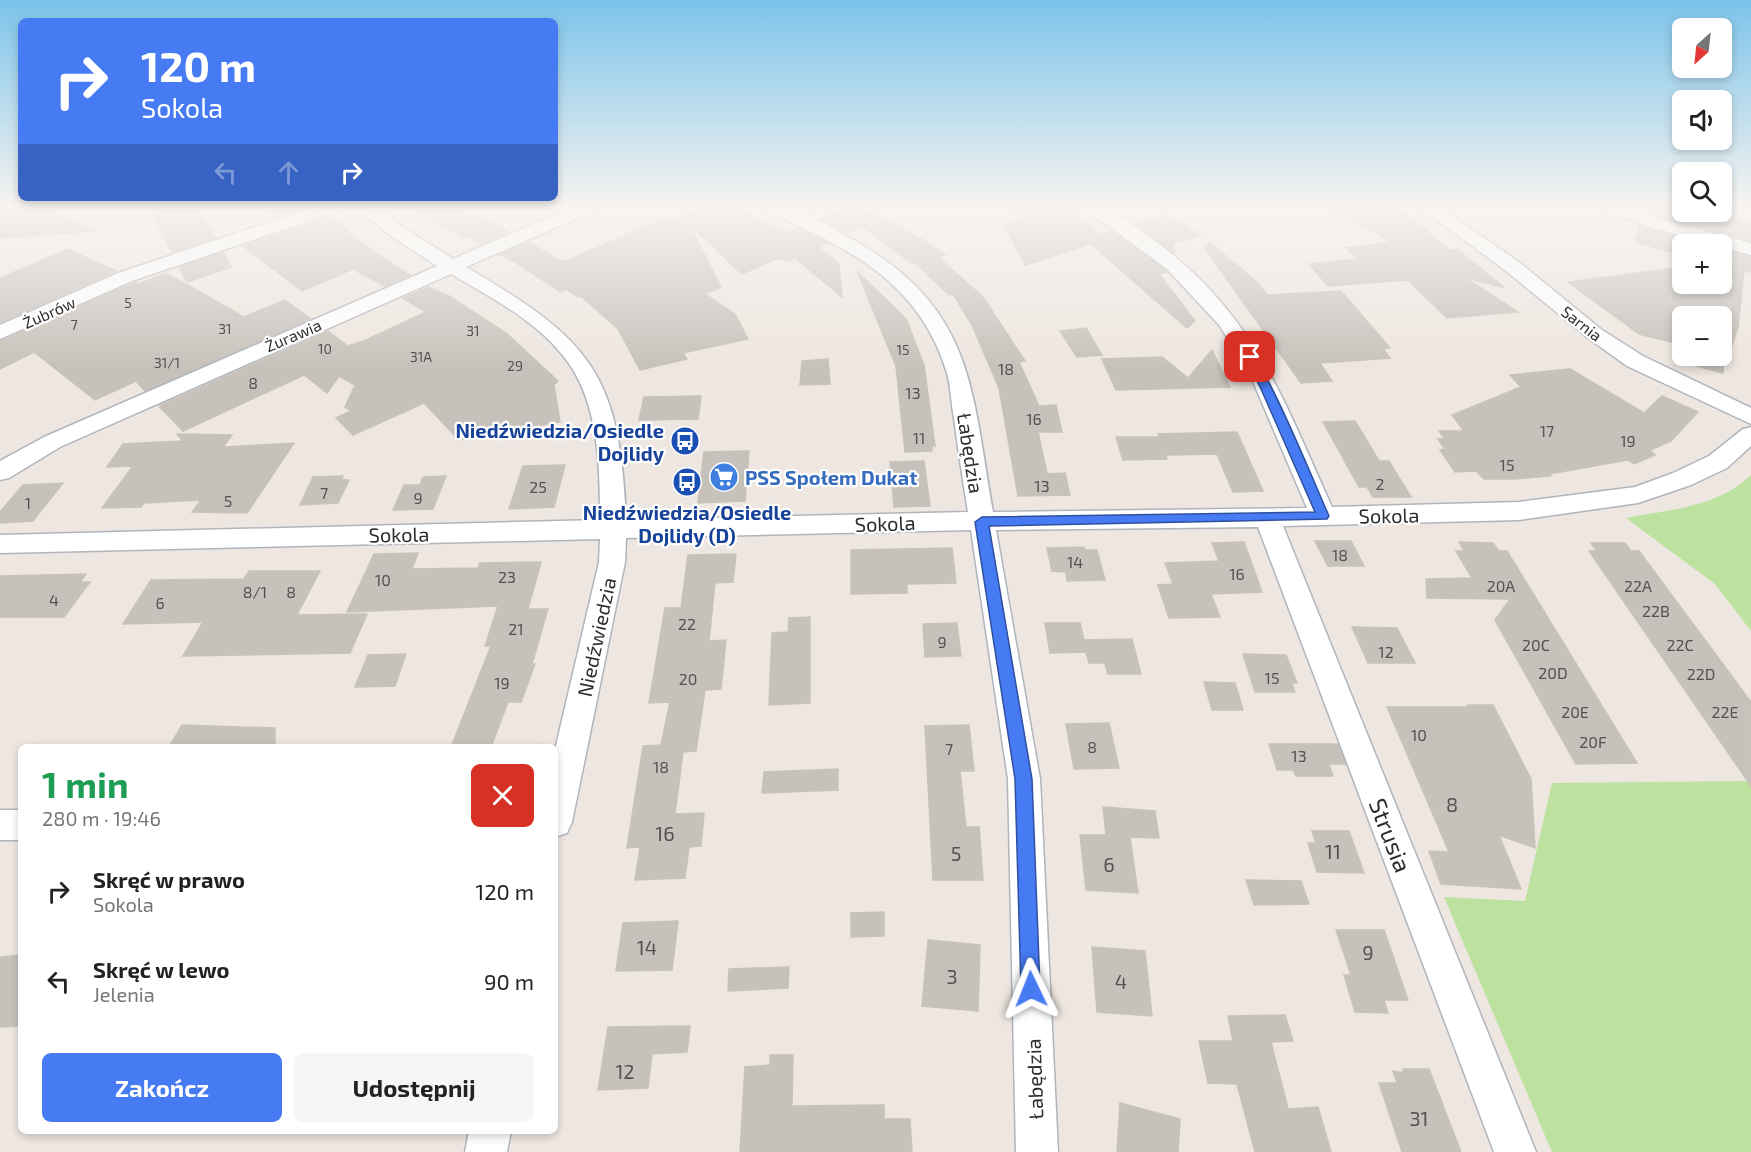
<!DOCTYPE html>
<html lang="pl">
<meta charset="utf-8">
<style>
:root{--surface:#fff;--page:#f6f6f6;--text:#222;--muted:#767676;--accent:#477bf4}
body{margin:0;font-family:"Exo 2",sans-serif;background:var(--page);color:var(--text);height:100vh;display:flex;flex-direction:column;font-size:22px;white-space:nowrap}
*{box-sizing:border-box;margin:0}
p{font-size:20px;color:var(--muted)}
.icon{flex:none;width:33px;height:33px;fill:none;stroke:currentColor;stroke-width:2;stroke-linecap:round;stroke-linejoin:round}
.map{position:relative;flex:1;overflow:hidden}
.panel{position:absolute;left:18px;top:744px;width:540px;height:390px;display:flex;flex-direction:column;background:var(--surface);border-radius:9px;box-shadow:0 3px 9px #0003}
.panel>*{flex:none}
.hud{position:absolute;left:18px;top:18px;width:540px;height:183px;border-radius:9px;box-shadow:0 3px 9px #0003;background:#477bf4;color:#fff;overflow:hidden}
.needle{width:39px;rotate:207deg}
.controls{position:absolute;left:1672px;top:18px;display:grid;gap:12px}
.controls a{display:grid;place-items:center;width:60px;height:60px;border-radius:9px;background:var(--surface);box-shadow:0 3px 9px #0003;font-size:30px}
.pin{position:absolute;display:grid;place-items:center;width:51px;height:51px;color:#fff;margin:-26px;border-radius:12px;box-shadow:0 3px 9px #0006}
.me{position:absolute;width:66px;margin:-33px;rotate:358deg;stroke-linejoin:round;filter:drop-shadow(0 0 4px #0008)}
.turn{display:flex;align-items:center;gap:21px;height:126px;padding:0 24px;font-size:27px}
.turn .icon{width:78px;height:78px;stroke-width:2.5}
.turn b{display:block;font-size:42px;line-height:51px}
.lanes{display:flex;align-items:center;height:57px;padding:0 24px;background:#0003;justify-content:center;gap:30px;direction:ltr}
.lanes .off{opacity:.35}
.round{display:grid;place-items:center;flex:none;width:63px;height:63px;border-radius:9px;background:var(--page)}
.head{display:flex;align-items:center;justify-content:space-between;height:102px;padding:0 24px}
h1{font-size:36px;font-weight:700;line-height:45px;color:#1e9e55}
.cta{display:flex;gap:12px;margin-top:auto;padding:12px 24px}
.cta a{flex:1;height:69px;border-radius:9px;background:var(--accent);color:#fff;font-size:24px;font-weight:700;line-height:69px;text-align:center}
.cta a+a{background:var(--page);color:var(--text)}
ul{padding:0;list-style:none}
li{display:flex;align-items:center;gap:18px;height:90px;padding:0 24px}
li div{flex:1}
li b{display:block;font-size:22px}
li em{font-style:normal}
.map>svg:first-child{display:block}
</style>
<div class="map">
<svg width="1751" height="1152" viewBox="0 0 1751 1152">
<rect width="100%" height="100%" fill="#eee6e0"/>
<g fill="#bde29f">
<path d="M 1751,475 L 1751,631 L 1715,584 L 1626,518 C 1668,510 1719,507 1751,475 Z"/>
<path d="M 1751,781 L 1751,1152 L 1552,1152 L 1444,897 L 1525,901 L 1552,783 Z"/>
</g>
<g fill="#c7c1bb" stroke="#c9c2b9" stroke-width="1.5" fill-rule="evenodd">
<path d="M 14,206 L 42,206 L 96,231 L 0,238 L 0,211 Z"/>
<path d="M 184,206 L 197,206 L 215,238 L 172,252 L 152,214 Z"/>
<path d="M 264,206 L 309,206 L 274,218 Z"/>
<path d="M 408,206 L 452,206 L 474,218 L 480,216 L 509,232 L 481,244 L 467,236 L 463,238 Z"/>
<path d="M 703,206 L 734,206 L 788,233 L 798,228 L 827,243 L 818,247 L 839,264 L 842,297 L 795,258 L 789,261 L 778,258 L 742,274 L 689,224 L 721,287 L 705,294 L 735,314 L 748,339 L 683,353 L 687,359 L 640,370 L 618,329 L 581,296 L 578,297 L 566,289 L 561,292 L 515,262 L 500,255 L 528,242 L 563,262 L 664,219 L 671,222 Z"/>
<path d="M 844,206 L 860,206 L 923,240 L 945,255 L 938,257 L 983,297 L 1025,361 L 1019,362 L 1039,406 L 1056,405 L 1062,432 L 1038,432 L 1047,474 L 1065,473 L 1070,495 L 1018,496 L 999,388 L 972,325 L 953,294 L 949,295 L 914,262 L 911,263 L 862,226 L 846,233 L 839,229 L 835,219 L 836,227 L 820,219 Z"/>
<path d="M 1006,206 L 1062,206 L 1102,234 L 1112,231 L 1166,271 L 1167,272 L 1159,274 L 1195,321 L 1187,328 L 1091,244 L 1025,265 L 1004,224 L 1025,218 Z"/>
<path d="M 1327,206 L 1397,206 L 1450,250 L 1457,249 L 1505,288 L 1464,277 L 1518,312 L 1447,318 L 1408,280 L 1328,286 L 1309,264 L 1358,259 L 1346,248 L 1393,242 Z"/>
<path d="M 1647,206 L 1674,206 L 1672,212 L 1704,212 L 1751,222 L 1751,241 L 1664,218 L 1646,211 Z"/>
<path d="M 1166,214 L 1202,236 L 1173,243 L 1175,254 L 1136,224 Z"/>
<path d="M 331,216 L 344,226 L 342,227 L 376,253 L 410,275 L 385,286 L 353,269 L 302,291 L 243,246 Z"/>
<path d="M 1640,226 L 1650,230 L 1706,244 L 1683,244 L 1683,255 L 1635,242 Z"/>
<path d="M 1209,242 L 1257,282 L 1267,295 L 1341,291 L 1390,348 L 1383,349 L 1390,358 L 1320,363 L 1332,381 L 1301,383 L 1204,247 Z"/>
<path d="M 68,249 L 116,271 L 0,323 L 0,278 Z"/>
<path d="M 1722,249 L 1751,257 L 1751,272 L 1744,271 L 1738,327 L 1728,357 L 1724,356 L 1723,373 L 1681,362 L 1683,345 L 1639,334 L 1568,282 L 1683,267 L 1683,284 L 1722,284 ZM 1683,316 L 1722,316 L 1722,356 L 1683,356 Z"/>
<path d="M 223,252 L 231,267 L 187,282 L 179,267 Z"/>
<path d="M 857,271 L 906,319 L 924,365 L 935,446 L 932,446 L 932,451 L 905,452 L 896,366 Z"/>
<path d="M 166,273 L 244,317 L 285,300 L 311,319 L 145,391 L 136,381 L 95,400 L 34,352 L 0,369 L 0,341 L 133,283 L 141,283 Z"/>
<path d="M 428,287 L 449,296 L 506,333 L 558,381 L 554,385 L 560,422 L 459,440 L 424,403 L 353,435 L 336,418 L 351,411 L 345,407 L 355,385 L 339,376 L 327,393 L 304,375 L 183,431 L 159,406 L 328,331 L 348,346 L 366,340 L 426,312 L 403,298 Z"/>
<path d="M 1086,328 L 1102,355 L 1077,357 L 1060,331 Z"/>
<path d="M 1212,350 L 1230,387 L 1116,390 L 1102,359 L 1162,357 L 1188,378 Z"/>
<path d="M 828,359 L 830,384 L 800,385 L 802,361 Z"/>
<path d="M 1570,369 L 1644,413 L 1662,396 L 1698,412 L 1671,441 L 1650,450 L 1655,455 L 1634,464 L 1628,460 L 1549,474 L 1551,476 L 1514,479 L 1484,479 L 1476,471 L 1455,472 L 1440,450 L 1445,449 L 1438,439 L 1445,439 L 1439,431 L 1464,431 L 1452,415 L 1521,387 L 1510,375 Z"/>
<path d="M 701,396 L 698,419 L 639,420 L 644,397 Z"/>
<path d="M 1355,421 L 1379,461 L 1389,461 L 1411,497 L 1373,497 L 1367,487 L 1359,487 L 1323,422 Z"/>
<path d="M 1237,432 L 1263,491 L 1233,492 L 1217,454 L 1166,455 L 1158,434 Z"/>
<path d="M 177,434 L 232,435 L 223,447 L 294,443 L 247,513 L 192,512 L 201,500 L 144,503 L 141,507 L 102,508 L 133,466 L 107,467 L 123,444 L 183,441 Z"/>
<path d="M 1116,437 L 1159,437 L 1167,459 L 1123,460 Z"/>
<path d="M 749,451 L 745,501 L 698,503 L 704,452 Z"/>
<path d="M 924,461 L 930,506 L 894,507 L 890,462 Z"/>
<path d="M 565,465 L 554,507 L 509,509 L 523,466 Z"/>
<path d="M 343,476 L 341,480 L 349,480 L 338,503 L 300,505 L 313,477 Z"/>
<path d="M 446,476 L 433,509 L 393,510 L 404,485 L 420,485 L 423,477 Z"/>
<path d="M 63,483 L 33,521 L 0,523 L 0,512 L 23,485 Z"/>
<path d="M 1315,541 L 1351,541 L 1364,566 L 1328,566 Z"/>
<path d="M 1244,542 L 1262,592 L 1211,594 L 1220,617 L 1169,618 L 1158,585 L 1173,584 L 1165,563 L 1219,561 L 1212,543 Z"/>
<path d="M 1459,542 L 1493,543 L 1499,551 L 1507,551 L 1637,763 L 1576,764 L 1495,620 L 1510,599 L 1427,598 L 1426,579 L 1472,578 L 1456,551 L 1464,551 Z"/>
<path d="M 1591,543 L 1625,543 L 1631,551 L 1639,551 L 1751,702 L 1751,786 L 1589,551 L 1597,551 Z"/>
<path d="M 1084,547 L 1085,550 L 1097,550 L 1105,580 L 1067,581 L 1066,572 L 1052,571 L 1047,548 Z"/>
<path d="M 952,548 L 956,583 L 907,584 L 907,593 L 851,594 L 851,550 Z"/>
<path d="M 418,553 L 412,569 L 478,568 L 480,563 L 541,562 L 528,609 L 548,609 L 532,664 L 535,664 L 521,702 L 508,702 L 491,747 L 451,747 L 491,646 L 485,646 L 498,606 L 347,612 L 374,554 Z"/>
<path d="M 736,554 L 733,582 L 715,583 L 709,641 L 726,640 L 721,689 L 705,690 L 696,751 L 683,752 L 675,814 L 704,813 L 701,846 L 689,847 L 685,878 L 635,880 L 640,847 L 627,848 L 643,746 L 661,745 L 670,702 L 649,703 L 665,608 L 681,608 L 688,555 Z"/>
<path d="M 249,571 L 320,571 L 297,615 L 367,614 L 350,653 L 183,656 L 203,622 L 123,624 L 151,580 L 244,579 Z"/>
<path d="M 86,574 L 80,582 L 90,582 L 64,617 L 0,617 L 0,576 Z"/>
<path d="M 810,617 L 810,703 L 769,705 L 772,633 L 788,632 L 789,618 Z"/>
<path d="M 957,623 L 961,656 L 925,657 L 923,624 Z"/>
<path d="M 1045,623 L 1080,623 L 1084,640 L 1132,639 L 1141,674 L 1108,674 L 1105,663 L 1089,663 L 1086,652 L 1050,653 Z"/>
<path d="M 1352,627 L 1397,628 L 1415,663 L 1368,663 Z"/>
<path d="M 406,654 L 395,686 L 355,687 L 368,655 Z"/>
<path d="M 1243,654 L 1286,655 L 1297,683 L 1292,683 L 1295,692 L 1255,692 Z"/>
<path d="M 1204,682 L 1235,683 L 1243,710 L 1212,710 Z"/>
<path d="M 1468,705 L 1493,705 L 1531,779 L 1535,848 L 1499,835 L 1521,889 L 1441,884 L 1429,851 L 1449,852 L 1387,707 L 1470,707 Z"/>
<path d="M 1109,723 L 1119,768 L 1074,769 L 1066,724 Z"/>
<path d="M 182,725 L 275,728 L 275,747 L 169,747 Z"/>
<path d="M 969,725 L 974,771 L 960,771 L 966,827 L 979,827 L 983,880 L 933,880 L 925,726 Z"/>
<path d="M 1269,744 L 1338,744 L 1345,764 L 1329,764 L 1333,776 L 1296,776 L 1293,770 L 1277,770 Z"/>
<path d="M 838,769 L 838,790 L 762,793 L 764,772 Z"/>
<path d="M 1103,807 L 1155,811 L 1159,838 L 1130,837 L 1138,893 L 1086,890 L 1080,835 L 1106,835 Z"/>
<path d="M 1312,831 L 1349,831 L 1364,873 L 1317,872 L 1308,843 L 1316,843 Z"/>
<path d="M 1246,880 L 1301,881 L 1309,904 L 1254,905 Z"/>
<path d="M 884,912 L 884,936 L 851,937 L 851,913 Z"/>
<path d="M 678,921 L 672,970 L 616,971 L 623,923 Z"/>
<path d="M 1336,930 L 1384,930 L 1408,1000 L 1384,1000 L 1388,1013 L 1355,1012 L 1344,975 L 1351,975 Z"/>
<path d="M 928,940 L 980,945 L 978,1011 L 922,1006 Z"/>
<path d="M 1092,947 L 1145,951 L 1152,1016 L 1097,1012 Z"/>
<path d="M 21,955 L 21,1026 L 0,1027 L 0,957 Z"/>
<path d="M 789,967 L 788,988 L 728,991 L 729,969 Z"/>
<path d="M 1285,1015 L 1293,1041 L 1271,1042 L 1288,1109 L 1318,1107 L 1331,1152 L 1255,1152 L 1237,1084 L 1208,1083 L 1199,1041 L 1233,1041 L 1228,1016 Z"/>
<path d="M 690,1026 L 687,1052 L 652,1054 L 648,1088 L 598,1090 L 608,1027 Z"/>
<path d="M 770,1055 L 793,1055 L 792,1106 L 884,1105 L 884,1119 L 910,1119 L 912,1152 L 740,1152 L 745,1067 L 770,1065 Z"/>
<path d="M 1403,1069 L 1429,1069 L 1461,1152 L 1402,1152 L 1379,1083 L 1397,1083 L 1393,1071 L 1403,1073 Z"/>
<path d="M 1120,1103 L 1180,1119 L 1178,1152 L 1117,1152 Z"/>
</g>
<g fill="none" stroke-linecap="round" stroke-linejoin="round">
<g stroke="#b0b4bd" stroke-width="3">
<g id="street">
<path d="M 317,206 L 344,206 L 341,210 L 132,281 L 0,339 L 0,325 L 118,273 Z"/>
<path d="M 355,206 L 375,206 L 404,228 L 453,259 L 575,206 L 599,206 L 596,210 L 466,267 C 591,340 620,373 626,520 L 968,512 C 963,481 958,449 954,418 C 951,403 951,387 947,373 C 919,280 845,246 763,210 L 760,206 C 768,206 776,205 783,206 C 801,209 834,229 850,238 C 974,307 971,386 993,512 L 1307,508 L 1254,384 L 1220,326 L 1167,269 L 1081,206 C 1088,206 1098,205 1104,207 C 1120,213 1136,227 1150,237 C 1255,314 1281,395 1332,507 L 1519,502 L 1635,487 L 1673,473 L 1709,456 L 1743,429 L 1751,427 L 1751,446 L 1727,468 L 1691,485 L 1638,503 L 1519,520 L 1283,526 L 1536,1152 L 1494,1152 L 1258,527 L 996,530 L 1040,779 L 1058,1152 L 1016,1152 L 1008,779 L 971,530 L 626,538 L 625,562 L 572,822 L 567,833 L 555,837 L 555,750 L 599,562 L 600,539 L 0,553 L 0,535 L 600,520 C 600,470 599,408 570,365 C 542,323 493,299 451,274 L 60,447 L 9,478 L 0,480 L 0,461 L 44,437 L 437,266 L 391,236 Z"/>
<path d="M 1418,206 L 1439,206 L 1520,263 L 1602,330 L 1643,356 L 1751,408 L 1751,424 L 1627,366 L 1588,338 L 1506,271 Z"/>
<path d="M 1602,206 L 1627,206 L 1663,220 L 1751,243 L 1751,255 L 1722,247 L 1722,244 L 1713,244 L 1651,228 L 1605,210 Z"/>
<rect x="0" y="810" width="21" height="30"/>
<path d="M 469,1131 L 511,1131 L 507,1152 L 465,1152 Z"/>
</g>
</g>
<use href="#street" fill="#fff" fill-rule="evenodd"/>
</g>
<linearGradient id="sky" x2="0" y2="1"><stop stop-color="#7bc3e9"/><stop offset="0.56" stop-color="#f7f4f1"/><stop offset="1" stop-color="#f7f4f1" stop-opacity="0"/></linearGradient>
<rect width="1751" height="367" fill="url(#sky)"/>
<path fill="#477bf4" stroke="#2e509f" stroke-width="1.5" d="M 1250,354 C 1264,359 1319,494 1329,516 L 1327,519 L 989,526 L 1032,779 L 1040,989 L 1038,995 L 1031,998 L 1024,995 L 1021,989 L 1015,779 L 975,522 L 982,517 L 1315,512 L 1261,389 L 1245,357 Z"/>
<defs>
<g id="bus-disc" transform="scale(1.5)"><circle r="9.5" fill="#1a4fb4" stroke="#fff"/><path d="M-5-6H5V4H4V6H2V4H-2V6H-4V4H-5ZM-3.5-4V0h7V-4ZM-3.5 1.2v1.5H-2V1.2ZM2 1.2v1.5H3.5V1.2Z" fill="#fff"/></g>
<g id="supermarket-disc" transform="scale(1.5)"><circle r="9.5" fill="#3f7fe0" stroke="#fff"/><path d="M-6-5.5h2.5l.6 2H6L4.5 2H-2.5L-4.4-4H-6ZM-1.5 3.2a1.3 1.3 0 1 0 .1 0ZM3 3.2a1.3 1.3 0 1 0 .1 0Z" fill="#fff"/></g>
</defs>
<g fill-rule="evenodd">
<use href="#bus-disc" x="685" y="441"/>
<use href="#supermarket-disc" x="724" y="477"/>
<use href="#bus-disc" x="687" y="482"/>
</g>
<g text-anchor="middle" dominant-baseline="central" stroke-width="4.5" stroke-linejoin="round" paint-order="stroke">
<g font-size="14" fill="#545250">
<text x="128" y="302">5</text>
<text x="74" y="324">7</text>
<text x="225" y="328">31</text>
<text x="473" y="330">31</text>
<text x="325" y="348">10</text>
<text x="903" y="349">15</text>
<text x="421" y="356">31A</text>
<text x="167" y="362">31/1</text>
<text x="515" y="365">29</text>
</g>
<g font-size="16" fill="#2d2d2d" stroke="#fff">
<text transform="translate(49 312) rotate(-24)">Żubrów</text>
<text transform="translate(1582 323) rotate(38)">Sarnia</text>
<text transform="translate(293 335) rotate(-23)">Żurawia</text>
</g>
<g font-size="16" fill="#545250">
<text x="1006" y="368">18</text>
<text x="253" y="382">8</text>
<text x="913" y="392">13</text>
<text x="1034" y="418">16</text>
<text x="1547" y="430">17</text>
<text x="919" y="437">11</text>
<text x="1628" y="440">19</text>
<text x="1507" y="464">15</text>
<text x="1380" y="483">2</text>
<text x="1042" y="485">13</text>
<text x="538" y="486">25</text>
<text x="324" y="492">7</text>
<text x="418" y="497">9</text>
<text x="228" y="500">5</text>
<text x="28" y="502">1</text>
<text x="1340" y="554">18</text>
<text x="1075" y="561">14</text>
<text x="1237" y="573">16</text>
<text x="507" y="576">23</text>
<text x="383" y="579">10</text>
<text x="1501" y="585">20A</text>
<text x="1638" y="585">22A</text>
<text x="255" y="591">8/1</text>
<text x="291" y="591">8</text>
<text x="54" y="599">4</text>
<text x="160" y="602">6</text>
<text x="1656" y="610">22B</text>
<text x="687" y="623">22</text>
<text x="516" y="628">21</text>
<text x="942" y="641">9</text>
<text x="1536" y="644">20C</text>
<text x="1680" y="644">22C</text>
<text x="1386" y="651">12</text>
<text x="1553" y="672">20D</text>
<text x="1701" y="673">22D</text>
<text x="1272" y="677">15</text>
<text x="688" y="678">20</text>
<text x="502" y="682">19</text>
<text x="1575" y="711">20E</text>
<text x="1725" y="711">22E</text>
<text x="1419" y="734">10</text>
<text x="1593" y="741">20F</text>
<text x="1092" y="746">8</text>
<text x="949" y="748">7</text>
<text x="1299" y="755">13</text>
<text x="661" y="766">18</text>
</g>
<g font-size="20" font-weight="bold" fill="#164399" stroke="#fff" text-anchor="end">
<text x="664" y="430">Niedźwiedzia/Osiedle<tspan x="664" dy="23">Dojlidy</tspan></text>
<text x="687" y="512" text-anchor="middle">Niedźwiedzia/Osiedle<tspan x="687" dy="23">Dojlidy (D)</tspan></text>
</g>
<g font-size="20" fill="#2d2d2d" stroke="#fff">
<text transform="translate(971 453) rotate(81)">Łabędzia</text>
<text transform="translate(1389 515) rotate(-1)">Sokola</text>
<text transform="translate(885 523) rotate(-2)">Sokola</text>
<text transform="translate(399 534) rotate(-1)">Sokola</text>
<text transform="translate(596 637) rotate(-78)">Niedźwiedzia</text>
<text transform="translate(1034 1079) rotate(-92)">Łabędzia</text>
</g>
<g font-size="20" font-weight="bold" fill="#366cbe" stroke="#fff" text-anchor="start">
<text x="745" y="477">PSS Społem Dukat</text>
</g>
<g font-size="20" fill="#545250">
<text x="1452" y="804">8</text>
<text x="665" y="833">16</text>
<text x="1333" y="851">11</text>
<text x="956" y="853">5</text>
<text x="1109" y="864">6</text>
<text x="647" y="947">14</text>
<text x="1368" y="952">9</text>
<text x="952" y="976">3</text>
<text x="1121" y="981">4</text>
<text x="625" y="1071">12</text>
<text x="1419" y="1118">31</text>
</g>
<g font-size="24" fill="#2d2d2d" stroke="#fff">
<text transform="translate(1391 835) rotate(69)">Strusia</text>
</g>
</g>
</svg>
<div class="controls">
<a><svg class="needle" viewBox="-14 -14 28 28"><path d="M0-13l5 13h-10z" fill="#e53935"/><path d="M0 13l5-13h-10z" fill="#767676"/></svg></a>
<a><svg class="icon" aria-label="sound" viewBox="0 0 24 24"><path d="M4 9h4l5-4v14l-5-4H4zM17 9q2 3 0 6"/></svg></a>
<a><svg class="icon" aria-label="search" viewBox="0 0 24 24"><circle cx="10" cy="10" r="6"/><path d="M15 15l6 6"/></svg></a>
<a>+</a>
<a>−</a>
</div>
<div class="pin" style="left:1250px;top:357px;background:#d93025"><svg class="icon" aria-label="arrive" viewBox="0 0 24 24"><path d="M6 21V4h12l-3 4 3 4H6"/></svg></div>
<svg class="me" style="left:1031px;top:989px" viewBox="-20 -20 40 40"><path d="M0-17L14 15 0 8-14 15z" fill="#477bf4" stroke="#fff" stroke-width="4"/></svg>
<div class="hud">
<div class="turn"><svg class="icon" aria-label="right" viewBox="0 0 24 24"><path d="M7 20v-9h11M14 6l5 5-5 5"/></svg><div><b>120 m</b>Sokola</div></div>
<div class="lanes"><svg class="icon off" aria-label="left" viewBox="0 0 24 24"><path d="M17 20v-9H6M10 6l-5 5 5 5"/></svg><svg class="icon off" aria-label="ahead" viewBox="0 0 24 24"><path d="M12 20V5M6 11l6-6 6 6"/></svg><svg class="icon" aria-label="right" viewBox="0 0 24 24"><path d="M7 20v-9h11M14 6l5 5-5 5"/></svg></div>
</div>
<section class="panel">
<div class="head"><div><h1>1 min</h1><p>280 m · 19:46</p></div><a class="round" style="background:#d93025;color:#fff"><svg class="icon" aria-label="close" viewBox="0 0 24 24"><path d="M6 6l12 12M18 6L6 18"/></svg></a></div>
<ul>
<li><svg class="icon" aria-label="right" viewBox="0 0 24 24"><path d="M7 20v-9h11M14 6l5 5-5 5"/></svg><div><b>Skręć w prawo</b><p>Sokola</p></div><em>120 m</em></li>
<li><svg class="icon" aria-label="left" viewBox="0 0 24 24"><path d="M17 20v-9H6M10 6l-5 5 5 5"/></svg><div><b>Skręć w lewo</b><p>Jelenia</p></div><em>90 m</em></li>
</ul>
<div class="cta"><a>Zakończ</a><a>Udostępnij</a></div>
</section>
</div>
